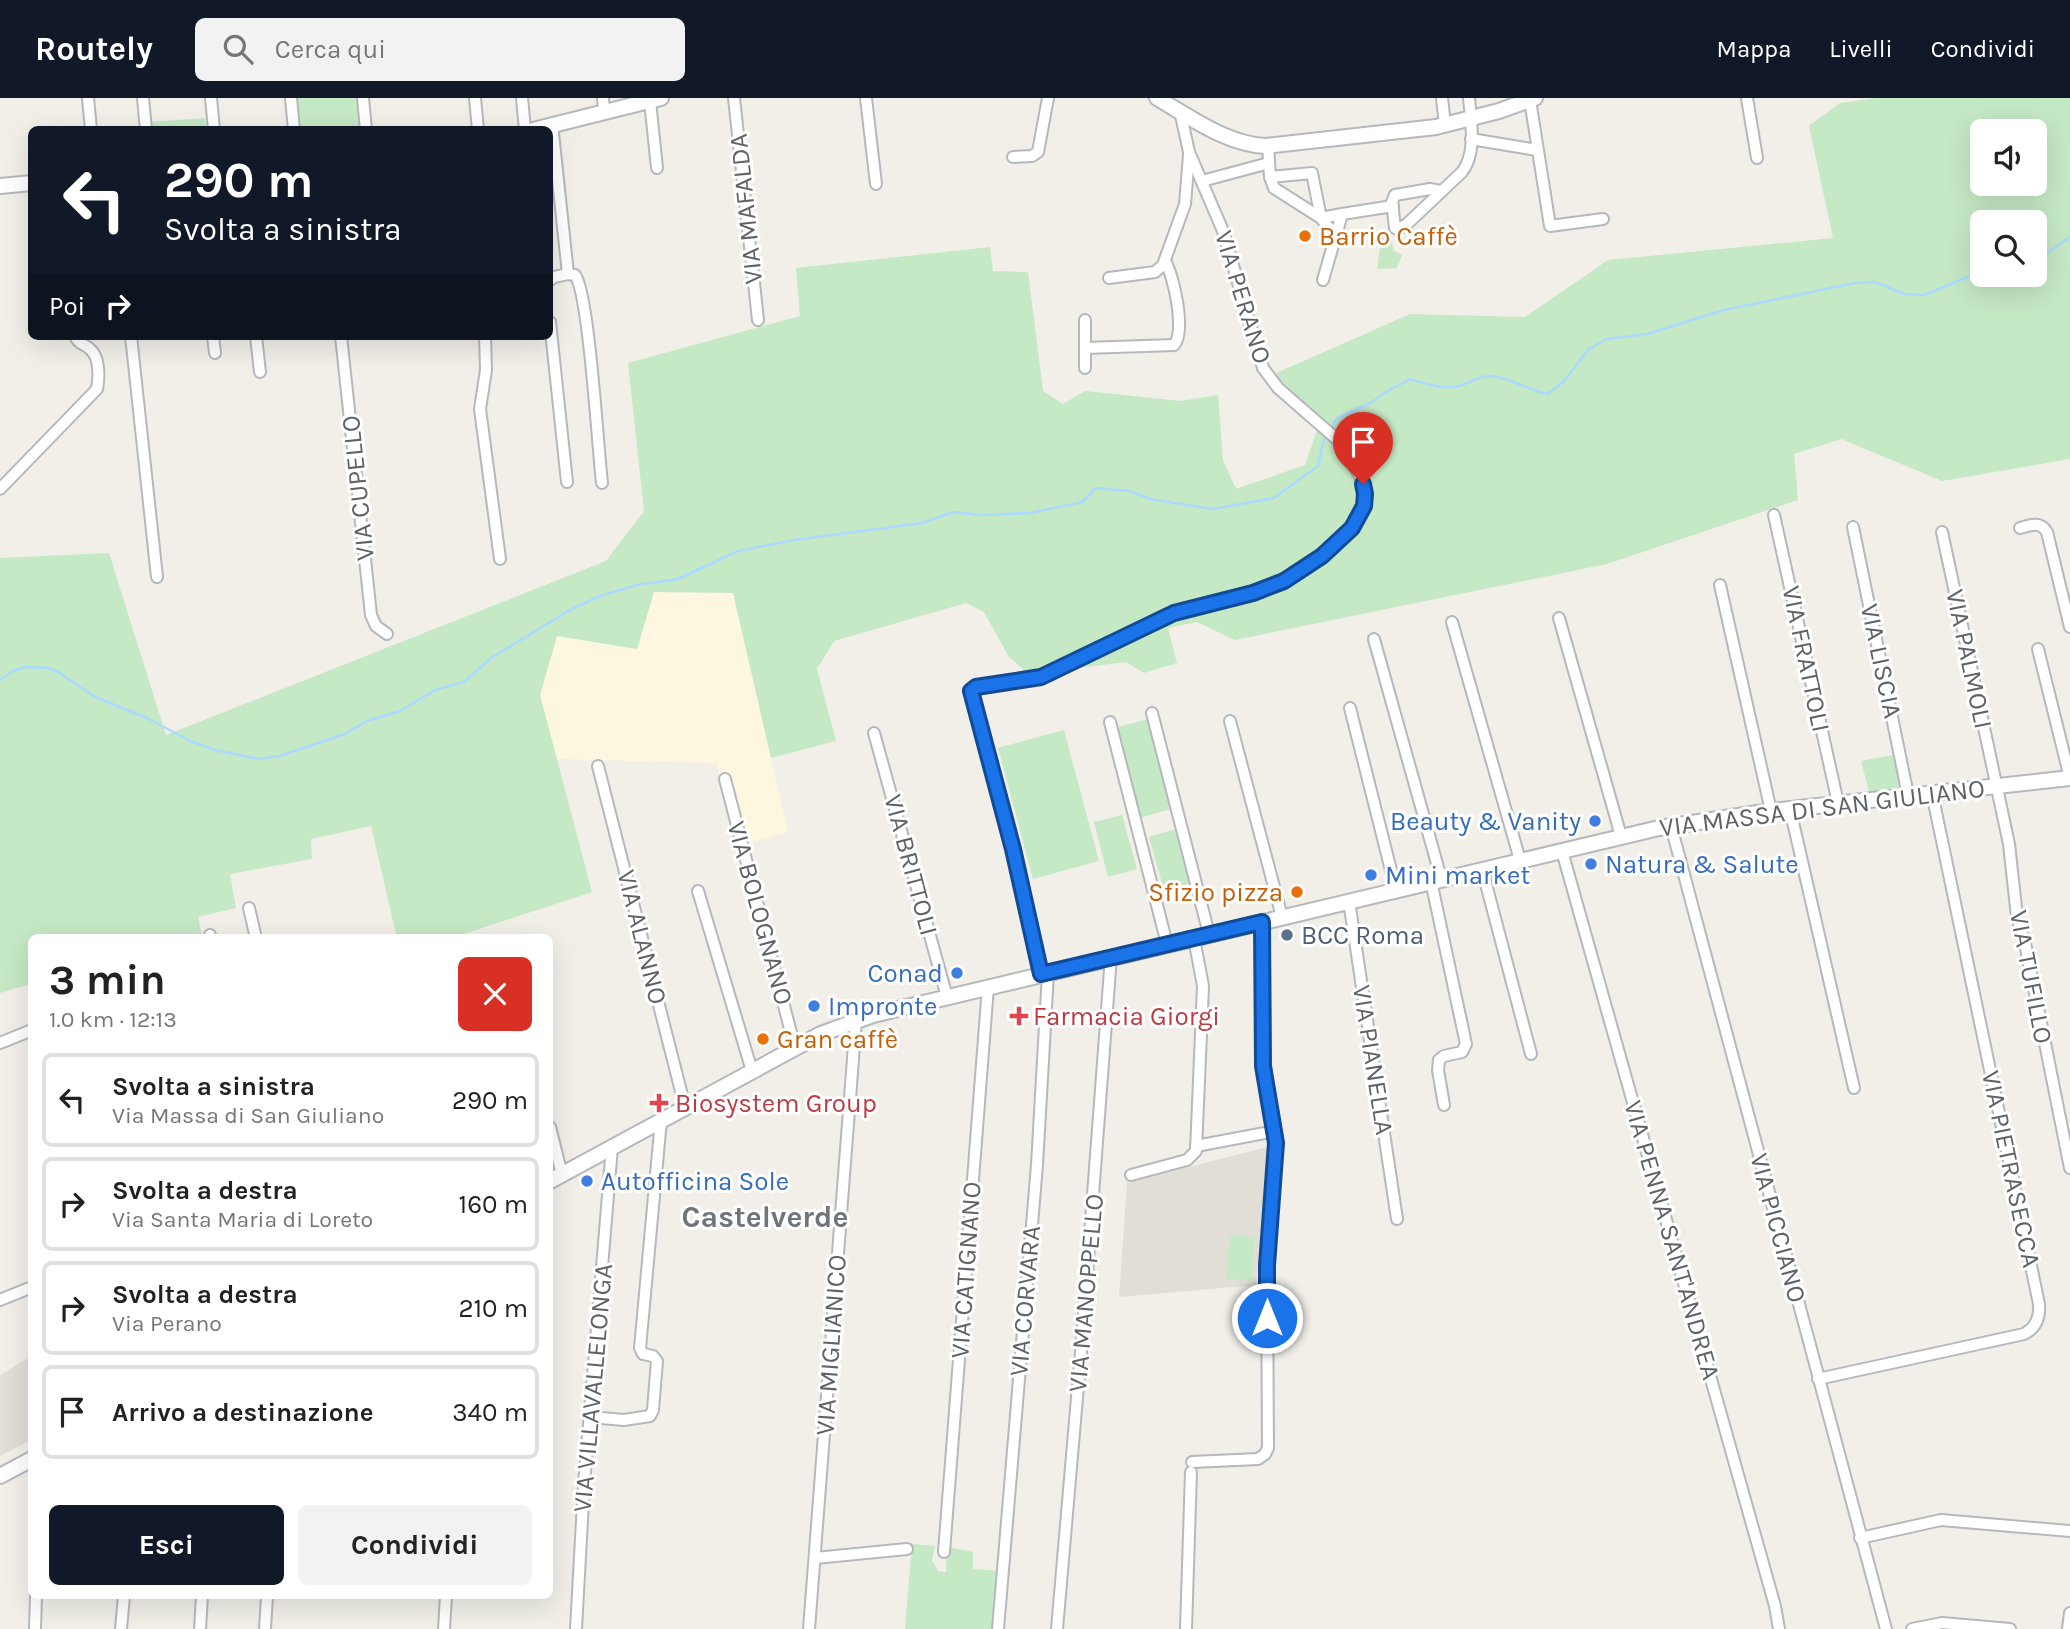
<!DOCTYPE html>
<html lang="it">
<meta charset="utf-8">
<style>
:root{--surface:#fff;--page:#f2f2f2;--text:#222;--muted:#767676;--line:#e0e0e0;--accent:#111827}
body{margin:0;font-family:Karla,sans-serif;background:var(--page);color:var(--text);height:100vh;display:flex;flex-direction:column;font-size:26px;white-space:nowrap}
*{box-sizing:border-box;margin:0}
p{font-size:23px;color:var(--muted)}
.icon{flex:none;width:38px;height:38px;fill:none;stroke:currentColor;stroke-width:2;stroke-linecap:round;stroke-linejoin:round}
.map{position:relative;flex:1;overflow:hidden}
.details{position:absolute;left:28px;top:836px;width:525px;height:665px;display:flex;flex-direction:column;background:var(--surface);border-radius:10px;box-shadow:0 7px 28px #0002}
.details>*{flex:none}
.banner{position:absolute;left:28px;top:28px;width:525px;height:214px;border-radius:10px;box-shadow:0 7px 28px #0002;background:#111827;color:#fff;overflow:hidden}
.controls{position:absolute;left:1970px;top:21px;display:grid;gap:14px}
.controls a{display:grid;place-items:center;width:77px;height:77px;border-radius:10px;background:var(--surface);box-shadow:0 7px 28px #0002;font-size:35px}
.pin{position:absolute;display:grid;place-items:center;width:60px;height:60px;color:#fff;margin:-72px -30px;border-radius:50% 50% 50% 0;rotate:-45deg;box-shadow:0 0 7px #0007}
.pin .icon{rotate:45deg}
.me{position:absolute;width:77px;margin:-38px;rotate:0deg;stroke-linejoin:round;filter:drop-shadow(0 0 5px #0008)}
.turn{display:flex;align-items:center;gap:24px;height:147px;padding:0 21px;font-size:32px}
.turn .icon{width:91px;height:91px;stroke-width:2.5}
.turn b{display:block;font-size:49px;line-height:60px}
.then{display:flex;align-items:center;height:66px;padding:0 21px;background:#0003;gap:14px;font-size:26px}
.round{display:grid;place-items:center;flex:none;width:74px;height:74px;border-radius:10px;background:var(--page)}
.overview{display:flex;align-items:center;justify-content:space-between;height:119px;padding:0 21px}
h1{font-size:42px;font-weight:700;line-height:52px}
.button{display:flex;gap:14px;margin-top:auto;padding:14px 21px}
.button a{flex:1;height:80px;border-radius:10px;background:var(--accent);color:#fff;font-size:28px;font-weight:700;line-height:80px;text-align:center}
.button a+a{background:var(--page);color:var(--text)}
ul{padding:0;list-style:none}
li{display:flex;align-items:center;gap:21px;height:94px;margin:0 14px 10px;padding:0 7px;border:4px solid var(--line);border-radius:10px}
li div{flex:1}
li b{display:block;font-size:26px}
li em{font-style:normal}
header{display:flex;align-items:center;gap:42px;box-sizing:border-box;height:98px;padding:0 35px;background:var(--accent);color:#fff}
header strong{font-size:33px}
nav{display:flex;gap:38px;margin-inline-start:auto;font-size:24px}
.search{width:490px;height:63px;background:var(--page);display:flex;align-items:center;gap:18px;box-sizing:border-box;padding:0 24px;border-radius:10px;color:var(--muted);font-size:26px}
.map>svg:first-child{display:block}
</style>
<header>
<strong>Routely</strong>
<div class="search"><svg class="icon" aria-label="search" viewBox="0 0 24 24"><circle cx="10" cy="10" r="6"/><path d="M15 15l6 6"/></svg>Cerca qui</div>
<nav><a>Mappa</a><a>Livelli</a><a>Condividi</a></nav>
</header>
<div class="map">
<svg width="2070" height="1531" viewBox="0 0 2070 1531">
<rect width="100%" height="100%" fill="#f1efe8"/>
<path fill="#fef7e0" d="M 653,494 L 733,495 L 788,734 L 746,746 L 716,665 L 557,661 L 540,597 L 557,538 L 637,551 Z"/>
<g fill="#e1ded6">
<path d="M 1267,1049 L 1256,1187 L 1119,1199 L 1127,1085 Z"/>
<path d="M 31,1258 L 31,1342 L 0,1358 L 0,1277 Z"/>
</g>
<g fill="#c5e8c5" fill-rule="evenodd">
<path d="M 296,0 L 356,0 L 359,31 L 299,31 Z"/>
<path d="M 1876,0 L 2070,0 L 2070,361 L 1942,383 L 1841,341 L 1794,356 L 1798,402 L 1607,466 L 1235,542 L 1197,524 L 1168,530 L 1177,565 L 1144,575 L 1126,564 L 1029,576 L 1009,559 L 984,514 L 966,505 L 834,543 L 817,571 L 836,643 L 771,660 L 733,495 L 654,494 L 637,551 L 557,538 L 540,597 L 592,794 L 451,840 L 397,840 L 371,728 L 311,741 L 312,761 L 230,776 L 236,810 L 198,819 L 202,839 L 32,840 L 31,886 L 0,895 L 0,460 L 109,455 L 166,637 L 606,463 L 644,413 L 628,265 L 800,218 L 796,170 L 990,149 L 993,173 L 1028,174 L 1043,293 L 1063,306 L 1085,293 L 1180,303 L 1218,297 L 1223,362 L 1236,391 L 1305,367 L 1321,321 L 1272,277 L 1410,216 L 1525,219 L 1608,162 L 1833,140 L 1809,28 L 1840,5 ZM 1983,33 L 2035,33 L 2035,86 L 1983,86 ZM 1983,124 L 2035,124 L 2035,177 L 1983,177 Z"/>
<path d="M 205,20 L 206,31 L 151,31 L 150,24 Z"/>
<path d="M 1391,135 L 1393,152 L 1402,157 L 1397,170 L 1377,171 L 1382,136 Z"/>
<path d="M 1148,621 L 1171,711 L 1139,720 L 1115,630 Z"/>
<path d="M 1064,632 L 1099,763 L 1033,781 L 998,650 Z"/>
<path d="M 1898,656 L 1905,693 L 1870,697 L 1861,663 Z"/>
<path d="M 1122,717 L 1137,771 L 1108,779 L 1094,724 Z"/>
<path d="M 1176,731 L 1191,785 L 1164,793 L 1149,739 Z"/>
<path d="M 1230,1137 L 1255,1139 L 1252,1183 L 1226,1180 Z"/>
<path d="M 912,1446 L 935,1448 L 932,1462 L 938,1473 L 946,1474 L 947,1449 L 973,1454 L 973,1471 L 999,1473 L 995,1531 L 905,1531 Z"/>
</g>
<g fill="none" stroke-linecap="round" stroke-linejoin="round">
<g stroke="#aadaff" stroke-width="2.5">
<path d="M 2035,164 L 2070,139"/>
<path d="M 1330,332 L 1336,321 L 1372,304 L 1386,294 L 1410,281 C 1423,285 1439,290 1453,289 C 1466,288 1478,278 1490,278 C 1511,279 1528,293 1548,296 L 1564,283 L 1589,251 L 1607,241 L 1647,236 L 1724,212 L 1855,185 L 1875,184 L 1904,196 L 1924,197 L 1970,178 L 1983,177"/>
<path d="M 0,582 L 13,573 L 25,569 L 49,570 L 60,575 L 93,598 L 149,621 L 190,643 L 215,652 L 259,661 L 279,658 L 345,636 L 367,623 L 400,613 L 435,592 L 464,584 L 491,560 L 570,512 L 600,498 L 637,487 L 678,481 L 738,453 L 794,442 L 922,425 L 953,414 L 981,417 L 1031,415 L 1082,404 L 1096,390 L 1129,393 L 1150,401 L 1213,411 L 1274,400 L 1318,368 L 1323,345 L 1327,338"/>
</g>
<g stroke="#b5b8bc" stroke-width="14">
<g id="minor">
<path d="M 88,0 L 91,32"/>
<path d="M 143,0 L 146,32"/>
<path d="M 211,0 L 214,32"/>
<path d="M 291,0 L 294,32"/>
<path d="M 363,0 L 366,32"/>
<path d="M 475,0 L 478,32"/>
<path d="M 522,0 L 525,32"/>
<path d="M 603,0 L 604,12"/>
<path d="M 734,0 L 758,222"/>
<path d="M 866,0 L 876,86"/>
<path d="M 1442,0 L 1445,27"/>
<path d="M 1747,0 L 1757,60"/>
<path d="M 1530,2 L 1550,128 L 1603,121"/>
<path d="M 650,3 L 657,70"/>
<path d="M 552,26 L 568,176 L 575,177 C 589,195 598,352 602,385"/>
<path d="M 1471,41 L 1537,52"/>
<path d="M 1268,48 L 1270,79 L 1274,90 L 1321,120 L 1328,129 L 1337,134"/>
<path d="M 1013,59 L 1032,58 L 1038,54 L 1048,0"/>
<path d="M 1270,79 L 1312,75 L 1321,120"/>
<path d="M 1202,83 L 1269,65"/>
<path d="M 1441,93 L 1430,91 L 1395,97 L 1392,104 L 1395,130 L 1399,131 L 1407,126 L 1462,74 C 1477,55 1471,23 1469,0"/>
<path d="M 1342,116 L 1393,108"/>
<path d="M 1321,120 L 1342,116 L 1323,182"/>
<path d="M 1109,180 L 1155,174 L 1163,167 L 1185,106 L 1189,57"/>
<path d="M 550,182 L 554,179 L 568,176"/>
<path d="M 1085,222 L 1085,250 L 1174,247 C 1186,234 1174,178 1165,163"/>
<path d="M 550,224 L 567,384"/>
<path d="M 131,238 L 157,479"/>
<path d="M 213,238 L 215,255"/>
<path d="M 256,238 L 260,274"/>
<path d="M 341,238 L 371,517 L 376,528 L 387,536"/>
<path d="M 485,238 L 486,272 L 480,311 L 500,461"/>
<path d="M 1085,270 L 1085,250"/>
<path d="M 0,391 L 97,291 C 99,281 100,260 91,252 C 85,245 79,248 75,238"/>
<path d="M 1774,417 L 1838,705"/>
<path d="M 1853,429 L 1908,697"/>
<path d="M 2020,430 C 2031,427 2040,423 2047,434 L 2070,529"/>
<path d="M 1942,434 L 2009,746 L 2017,819 L 2025,845 L 2070,1070"/>
<path d="M 1720,487 L 1771,713"/>
<path d="M 1559,520 L 1621,738"/>
<path d="M 1452,524 L 1520,762"/>
<path d="M 1374,541 L 1441,780"/>
<path d="M 2038,551 L 2070,680"/>
<path d="M 1350,610 L 1396,792"/>
<path d="M 1152,615 L 1209,836"/>
<path d="M 1230,623 L 1282,819"/>
<path d="M 1110,624 L 1167,846"/>
<path d="M 874,635 L 947,899"/>
<path d="M 598,668 L 685,1009"/>
<path d="M 725,681 L 795,950"/>
<path d="M 1790,711 L 1854,990"/>
<path d="M 1671,728 L 1886,1531"/>
<path d="M 1562,753 L 1775,1508 L 1779,1531"/>
<path d="M 1482,771 L 1531,956"/>
<path d="M 1431,783 L 1466,946 L 1462,954 L 1444,958 L 1439,962 L 1438,972 L 1444,1007"/>
<path d="M 698,793 L 752,973"/>
<path d="M 1349,803 L 1397,1121"/>
<path d="M 249,810 L 256,840"/>
<path d="M 210,837 L 210,840"/>
<path d="M 1041,876 L 1013,751 L 971,593 L 976,589 L 1041,579 L 1175,515 L 1280,485 L 1307,470 L 1336,447 L 1355,427 L 1364,408 L 1365,393 L 1362,382 L 1340,344 L 1278,290 L 1263,270 L 1223,133 L 1189,54 L 1180,13"/>
<path d="M 0,945 L 32,932"/>
<path d="M 550,1029 L 562,1077"/>
<path d="M 1196,1048 L 1275,1033"/>
<path d="M 1131,1077 L 1187,1062 L 1196,1053 L 1203,888 L 1194,840"/>
<path d="M 0,1202 L 32,1189"/>
<path d="M 1818,1281 L 2024,1236 C 2036,1230 2040,1219 2039,1206 L 1932,695"/>
<path d="M 590,1319 L 624,1322 L 650,1318 L 653,1312 L 657,1263 L 653,1258 L 643,1256 L 640,1250 L 661,1022"/>
<path d="M 1192,1364 L 1258,1361 L 1265,1356 L 1268,1350 L 1267,1185 L 1276,1045 L 1274,1027 L 1263,972 L 1262,824"/>
<path d="M 1860,1440 L 1941,1422 L 2070,1433"/>
<path d="M 944,1454 L 988,889"/>
<path d="M 815,1460 L 907,1451"/>
<path d="M 35,1531 L 36,1498"/>
<path d="M 121,1531 L 124,1498"/>
<path d="M 200,1531 L 202,1498"/>
<path d="M 265,1531 L 267,1498"/>
<path d="M 444,1531 L 446,1498"/>
<path d="M 576,1531 L 584,1386 L 612,1049"/>
<path d="M 809,1531 L 856,922"/>
<path d="M 998,1531 L 1037,1067 L 1048,875"/>
<path d="M 1057,1531 L 1082,1242 L 1111,859"/>
<path d="M 1186,1531 L 1191,1374"/>
<path d="M 1912,1531 L 1942,1525 L 2010,1531"/>
<path d="M 2068,1531 L 2070,1515"/>
</g>
</g>
<g stroke="#b5b8bc" stroke-width="18">
<g id="tertiary">
<path d="M 1157,0 C 1190,19 1226,46 1265,48 L 1436,29 L 1499,13 L 1535,0"/>
<path d="M 533,32 L 661,0"/>
<path d="M 0,88 L 32,85"/>
<path d="M 550,1083 L 821,936 L 873,917 L 1659,730 L 1771,713 L 2070,680"/>
<path d="M 0,1378 L 32,1361"/>
</g>
</g>
<use href="#minor" stroke="#fff" stroke-width="10"/>
<use href="#tertiary" stroke="#fff" stroke-width="14"/>
</g>
<g fill="none" stroke-linecap="round" stroke-linejoin="round">
<g stroke="#114b97" stroke-width="18">
<path id="route" d="M 1267,1220 L 1267,1167 L 1276,1045 L 1263,968 L 1262,824 L 1041,876 L 1013,751 L 971,593 L 976,589 L 1041,579 L 1174,515 L 1253,495 L 1284,483 L 1322,458 L 1352,430 L 1364,408 L 1365,396 L 1363,386"/>
</g>
<use href="#route" stroke="#1a73e8" stroke-width="12"/>
</g>
<g fill="#e8710a" stroke="#fff" stroke-width="2.5">
<circle cx="1305" cy="138" r="7"/>
<circle cx="1297" cy="794" r="7"/>
<circle cx="763" cy="941" r="7"/>
</g>
<g fill="#3f7fe0" stroke="#fff" stroke-width="2.5">
<circle cx="1595" cy="723" r="7"/>
<circle cx="1591" cy="766" r="7"/>
<circle cx="1371" cy="777" r="7"/>
<circle cx="957" cy="875" r="7"/>
<circle cx="814" cy="908" r="7"/>
<circle cx="587" cy="1083" r="7"/>
</g>
<circle fill="#5c6f8a" stroke="#fff" stroke-width="2.5" cx="1287" cy="837" r="7"/>
<g fill="#e0444e" stroke="#fff" stroke-width="2.5">
<path d="M1015.5 907.5h7v7h7v7h-7v7h-7v-7h-7v-7h7z"/>
<path d="M655.5 994.5h7v7h7v7h-7v7h-7v-7h-7v-7h7z"/>
</g>
<g text-anchor="middle" dominant-baseline="central" stroke-width="6" stroke-linejoin="round" paint-order="stroke">
<g font-size="26" fill="#5f6368" stroke="#fff">
<text transform="translate(746 111) rotate(-96)">VIA MAFALDA</text>
<text transform="translate(1243 199) rotate(73)">VIA PERANO</text>
<text transform="translate(358 390) rotate(-96)">VIA CUPELLO</text>
<text transform="translate(1806 561) rotate(78)">VIA FRATTOLI</text>
<text transform="translate(1969 561) rotate(78)">VIA PALMOLI</text>
<text transform="translate(1881 563) rotate(78)">VIA LISCIA</text>
<text transform="translate(1822 710) rotate(-7)">VIA MASSA DI SAN GIULIANO</text>
<text transform="translate(911 767) rotate(75)">VIA BRITTOLI</text>
<text transform="translate(760 815) rotate(75)">VIA BOLOGNANO</text>
<text transform="translate(642 839) rotate(76)">VIA ALANNO</text>
<text transform="translate(2031 879) rotate(79)">VIA TUFILLO</text>
<text transform="translate(1373 962) rotate(81)">VIA PIANELLA</text>
<text transform="translate(2011 1071) rotate(78)">VIA PIETRASECCA</text>
<text transform="translate(1778 1130) rotate(75)">VIA PICCIANO</text>
<text transform="translate(1672 1142) rotate(74)">VIA PENNA SANT'ANDREA</text>
<text transform="translate(966 1172) rotate(-86)">VIA CATIGNANO</text>
<text transform="translate(1086 1195) rotate(-85)">VIA MANOPPELLO</text>
<text transform="translate(1025 1203) rotate(-85)">VIA CORVARA</text>
<text transform="translate(831 1247) rotate(-86)">VIA MIGLIANICO</text>
<text transform="translate(593 1290) rotate(-85)">VIA VILLAVALLELONGA</text>
</g>
<g font-size="26" fill="#c56008" stroke="#fff" text-anchor="start">
<text x="1319" y="138">Barrio Caffè</text>
<text x="1283" y="794" text-anchor="end">Sfizio pizza</text>
<text x="777" y="941">Gran caffè</text>
</g>
<g font-size="26" fill="#366cbe" stroke="#fff" text-anchor="start">
<text x="1581" y="723" text-anchor="end">Beauty &amp; Vanity</text>
<text x="1605" y="766">Natura &amp; Salute</text>
<text x="1385" y="777">Mini market</text>
<text x="943" y="875" text-anchor="end">Conad</text>
<text x="828" y="908">Impronte</text>
<text x="601" y="1083">Autofficina Sole</text>
</g>
<g font-size="26" fill="#4e5e75" stroke="#fff" text-anchor="start">
<text x="1301" y="837">BCC Roma</text>
</g>
<g font-size="26" fill="#be3a42" stroke="#fff" text-anchor="start">
<text x="1033" y="918">Farmacia Giorgi</text>
<text x="675" y="1005">Biosystem Group</text>
</g>
<g font-size="30" font-weight="bold" fill="#70757a" stroke="#fff">
<text x="765" y="1119">Castelverde</text>
</g>
</g>
</svg>
<div class="controls">
<a><svg class="icon" aria-label="sound" viewBox="0 0 24 24"><path d="M4 9h4l5-4v14l-5-4H4zM17 9q2 3 0 6"/></svg></a>
<a><svg class="icon" aria-label="search" viewBox="0 0 24 24"><circle cx="10" cy="10" r="6"/><path d="M15 15l6 6"/></svg></a>
</div>
<div class="pin" style="left:1363px;top:386px;background:#d93025"><svg class="icon" aria-label="arrive" viewBox="0 0 24 24"><path d="M6 21V4h12l-3 4 3 4H6"/></svg></div>
<svg class="me" style="left:1267px;top:1220px" viewBox="-20 -20 40 40"><circle r="17" fill="#1a73e8" stroke="#fff" stroke-width="3"/><path d="M0-11L8 9 0 5-8 9z" fill="#fff"/></svg>
<div class="banner">
<div class="turn"><svg class="icon" aria-label="left" viewBox="0 0 24 24"><path d="M17 20v-9H6M10 6l-5 5 5 5"/></svg><div><b>290 m</b>Svolta a sinistra</div></div>
<div class="then">Poi<svg class="icon" aria-label="right" viewBox="0 0 24 24"><path d="M7 20v-9h11M14 6l5 5-5 5"/></svg></div>
</div>
<section class="details">
<div class="overview"><div><h1>3 min</h1><p>1.0 km · 12:13</p></div><a class="round" style="background:#d93025;color:#fff"><svg class="icon" aria-label="close" viewBox="0 0 24 24"><path d="M6 6l12 12M18 6L6 18"/></svg></a></div>
<ul>
<li><svg class="icon" aria-label="left" viewBox="0 0 24 24"><path d="M17 20v-9H6M10 6l-5 5 5 5"/></svg><div><b>Svolta a sinistra</b><p>Via Massa di San Giuliano</p></div><em>290 m</em></li>
<li><svg class="icon" aria-label="right" viewBox="0 0 24 24"><path d="M7 20v-9h11M14 6l5 5-5 5"/></svg><div><b>Svolta a destra</b><p>Via Santa Maria di Loreto</p></div><em>160 m</em></li>
<li><svg class="icon" aria-label="right" viewBox="0 0 24 24"><path d="M7 20v-9h11M14 6l5 5-5 5"/></svg><div><b>Svolta a destra</b><p>Via Perano</p></div><em>210 m</em></li>
<li><svg class="icon" aria-label="arrive" viewBox="0 0 24 24"><path d="M6 21V4h12l-3 4 3 4H6"/></svg><div><b>Arrivo a destinazione</b></div><em>340 m</em></li>
</ul>
<div class="button"><a>Esci</a><a>Condividi</a></div>
</section>
</div>
